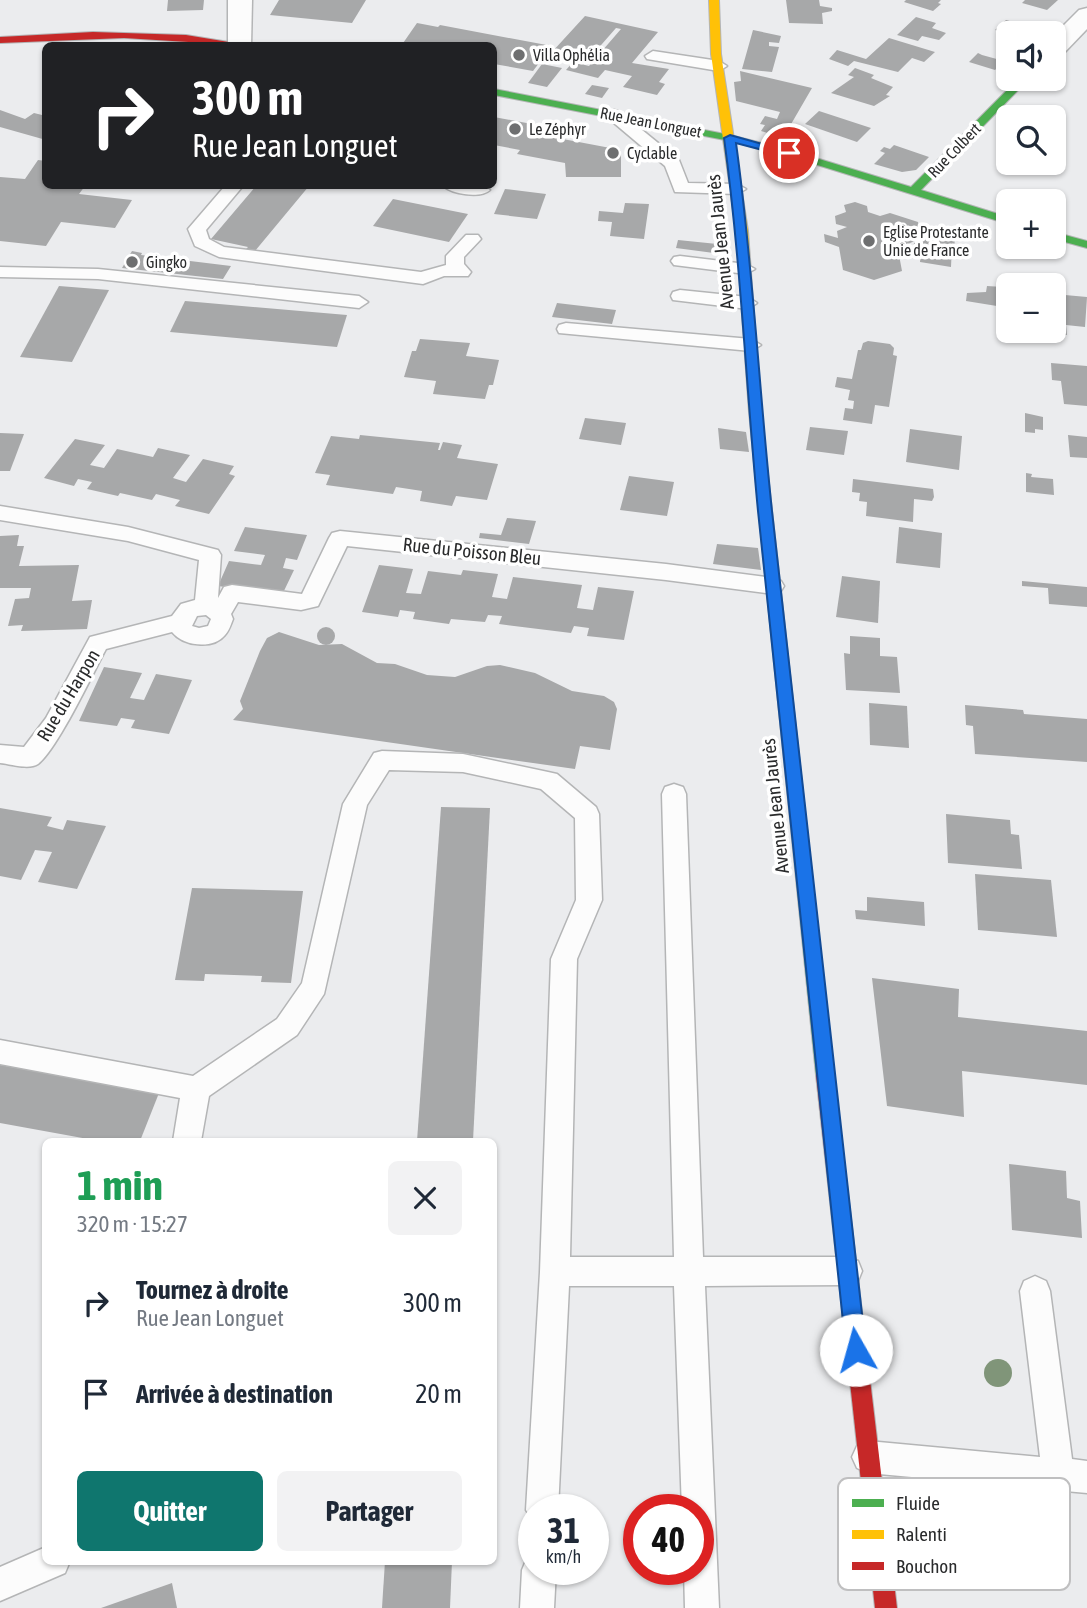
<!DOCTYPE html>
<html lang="fr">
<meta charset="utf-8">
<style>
:root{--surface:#fff;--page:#f2f2f3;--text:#1f2937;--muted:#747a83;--accent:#0f766e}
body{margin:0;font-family:"Asap Condensed",sans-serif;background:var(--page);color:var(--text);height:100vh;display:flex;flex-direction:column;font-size:26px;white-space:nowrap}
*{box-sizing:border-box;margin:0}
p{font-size:23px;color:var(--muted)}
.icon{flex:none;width:38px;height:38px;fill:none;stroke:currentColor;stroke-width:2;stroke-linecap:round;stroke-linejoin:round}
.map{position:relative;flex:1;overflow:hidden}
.sheet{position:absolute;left:42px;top:1138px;width:455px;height:427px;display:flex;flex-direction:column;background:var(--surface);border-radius:10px;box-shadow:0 2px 5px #0004}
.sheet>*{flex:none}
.hud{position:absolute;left:42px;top:42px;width:455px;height:147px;border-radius:10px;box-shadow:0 2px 5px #0004;background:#202124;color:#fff;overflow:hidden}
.buttons{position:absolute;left:996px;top:21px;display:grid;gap:14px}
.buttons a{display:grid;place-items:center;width:70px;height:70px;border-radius:10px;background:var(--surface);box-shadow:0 2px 5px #0004;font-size:35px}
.speed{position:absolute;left:518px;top:1494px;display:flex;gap:14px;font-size:35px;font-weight:700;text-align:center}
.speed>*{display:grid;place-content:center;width:91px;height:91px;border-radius:50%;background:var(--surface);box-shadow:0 2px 5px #0004;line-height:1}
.speed small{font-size:18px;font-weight:400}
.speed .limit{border:10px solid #d22;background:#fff;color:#111}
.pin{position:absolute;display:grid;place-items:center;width:60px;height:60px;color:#fff;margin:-30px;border:4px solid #fff;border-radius:50%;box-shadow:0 2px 7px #0007}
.me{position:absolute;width:77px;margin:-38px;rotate:353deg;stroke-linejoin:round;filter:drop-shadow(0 0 5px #0008)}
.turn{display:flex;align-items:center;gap:24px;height:147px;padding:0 35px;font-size:32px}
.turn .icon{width:91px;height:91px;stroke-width:2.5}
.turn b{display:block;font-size:49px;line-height:60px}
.round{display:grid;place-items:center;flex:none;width:74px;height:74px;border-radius:10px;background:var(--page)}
.overview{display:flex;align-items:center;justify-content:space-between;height:119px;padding:0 35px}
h1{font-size:42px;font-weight:700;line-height:52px;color:#1e9e55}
.action{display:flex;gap:14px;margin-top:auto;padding:14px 35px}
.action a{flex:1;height:80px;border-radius:10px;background:var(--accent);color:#fff;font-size:28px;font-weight:700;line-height:80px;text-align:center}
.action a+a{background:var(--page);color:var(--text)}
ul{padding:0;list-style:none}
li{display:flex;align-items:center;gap:21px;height:91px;padding:0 35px}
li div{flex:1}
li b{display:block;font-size:26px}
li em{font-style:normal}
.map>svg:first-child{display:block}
</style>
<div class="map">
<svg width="1087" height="1608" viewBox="0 0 1087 1608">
<rect width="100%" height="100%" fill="#ebecee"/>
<g fill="#a7a8a9">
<path d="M 168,0 L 204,0 L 203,10 L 167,11 Z"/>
<path d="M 279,0 L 366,0 L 352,23 L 270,15 Z"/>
<path d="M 786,0 L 819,0 L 820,6 L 832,8 L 832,11 L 822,13 L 823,24 L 789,23 Z"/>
<path d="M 906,0 L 941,0 L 938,3 L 941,4 L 933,11 L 904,2 Z"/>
<path d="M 1025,0 L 1058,0 L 1047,10 L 1022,3 Z"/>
<path d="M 585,16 L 658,32 L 632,63 L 669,69 L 659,82 L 665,84 L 657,95 L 623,87 L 632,76 L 605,70 L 598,78 L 566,70 L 573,62 L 589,66 L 621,29 L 616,28 L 588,60 L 552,52 Z"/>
<path d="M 916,17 L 936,23 L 932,28 L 946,33 L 939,40 L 922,36 L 918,41 L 897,35 Z"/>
<path d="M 1006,20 L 1031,27 L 1024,33 L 1008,34 L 995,30 Z"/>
<path d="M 417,23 L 438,27 L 440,25 L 552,46 L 533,71 L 494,64 L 494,46 L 401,46 Z"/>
<path d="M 753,30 L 781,36 L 779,43 L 769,42 L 769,46 L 779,47 L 772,72 L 742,69 Z"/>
<path d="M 889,38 L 935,52 L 924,62 L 912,58 L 898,72 L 854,61 L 848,66 L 829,59 L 837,50 L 866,59 Z"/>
<path d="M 978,53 L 982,55 L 1004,61 L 995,70 L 969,62 Z"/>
<path d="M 542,64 L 562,68 L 547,87 L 528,83 Z"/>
<path d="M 855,68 L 874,75 L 871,78 L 893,87 L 886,95 L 890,96 L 874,106 L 831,93 L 854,77 L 848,75 Z"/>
<path d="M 740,71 L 812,88 L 783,138 L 761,131 L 765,125 L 760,124 L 765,116 L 777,119 L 780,112 L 736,101 L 734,82 L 741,81 Z"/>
<path d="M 592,85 L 609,88 L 602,98 L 585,94 Z"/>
<path d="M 0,110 L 25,119 L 34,113 L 46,116 L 46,140 L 0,127 Z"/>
<path d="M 819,111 L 871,128 L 857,142 L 805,124 Z"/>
<path d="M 494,117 L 537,125 L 531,133 L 621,150 L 621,177 L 566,177 L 565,163 L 517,154 L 520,150 L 494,145 Z"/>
<path d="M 894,145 L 929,157 L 916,170 L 902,172 L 874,164 L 885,153 L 880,151 L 884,147 L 890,149 Z"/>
<path d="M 38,160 L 46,161 L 46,186 L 85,186 L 79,194 L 132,200 L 115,228 L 61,222 L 46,246 L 0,241 L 0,177 L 25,179 Z"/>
<path d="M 256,186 L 309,186 L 255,251 L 246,249 L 248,247 L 211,239 Z"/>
<path d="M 505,189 L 546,194 L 537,219 L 494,214 Z"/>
<path d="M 393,199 L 468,214 L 449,242 L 373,226 Z"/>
<path d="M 855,202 L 867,206 L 868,212 L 880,216 L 890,213 L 918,222 L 921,238 L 908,244 L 910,252 L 899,255 L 902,271 L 874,280 L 843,270 L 839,247 L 825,242 L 824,234 L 838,238 L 837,231 L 847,227 L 836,224 L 835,216 L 846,212 L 844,205 Z"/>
<path d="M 625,203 L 649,204 L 644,239 L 610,236 L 612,222 L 598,221 L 599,211 L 623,213 Z"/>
<path d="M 926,231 L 956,235 L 954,246 L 952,245 L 951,267 L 920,262 L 921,253 L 913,248 L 914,243 L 924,241 Z"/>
<path d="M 678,240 L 727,245 L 729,255 L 676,248 Z"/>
<path d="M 132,251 L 142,253 L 141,255 L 231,266 L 223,279 L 122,268 Z"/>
<path d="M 1004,278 L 1023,280 L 1023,285 L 1008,285 L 1008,326 L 1003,326 L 1003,307 L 966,301 L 967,293 L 986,292 L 987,286 L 1003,287 Z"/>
<path d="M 59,286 L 109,290 L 72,362 L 20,357 Z"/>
<path d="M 1054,294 L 1087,297 L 1085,327 L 1066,325 L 1067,335 L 1043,333 L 1054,331 Z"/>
<path d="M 185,301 L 347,315 L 337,347 L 170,332 Z"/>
<path d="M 557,303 L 616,310 L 612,324 L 552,317 Z"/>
<path d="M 420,339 L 470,343 L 466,356 L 499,360 L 493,385 L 489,385 L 485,399 L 433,394 L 436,381 L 404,377 L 412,351 L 416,351 Z"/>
<path d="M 868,341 L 890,344 L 894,348 L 893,355 L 897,356 L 889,407 L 875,405 L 872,424 L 843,420 L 845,408 L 853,409 L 854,401 L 848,400 L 850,390 L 835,387 L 837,377 L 852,379 L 858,350 L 861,350 L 863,343 Z"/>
<path d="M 1051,363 L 1087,366 L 1087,406 L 1064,404 L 1061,381 L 1052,380 Z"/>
<path d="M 1025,413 L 1043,417 L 1043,430 L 1035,429 L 1035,433 L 1025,432 Z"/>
<path d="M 585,418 L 626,423 L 621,445 L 579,439 Z"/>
<path d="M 810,427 L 848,431 L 844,455 L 806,450 Z"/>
<path d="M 718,428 L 746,432 L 749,452 L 720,449 Z"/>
<path d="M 910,429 L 962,436 L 959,470 L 906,462 Z"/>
<path d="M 0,433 L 24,434 L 10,471 L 0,471 Z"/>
<path d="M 360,435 L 440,443 L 438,450 L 440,450 L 443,442 L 462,445 L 457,458 L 498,464 L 487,500 L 456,496 L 452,506 L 420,501 L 422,491 L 396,487 L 393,494 L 326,485 L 330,475 L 315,473 L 331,436 L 359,439 Z"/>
<path d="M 1068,435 L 1087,437 L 1087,458 L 1070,457 Z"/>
<path d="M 75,439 L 105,445 L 90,465 L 104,468 L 117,449 L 153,457 L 158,448 L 190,455 L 173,478 L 186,482 L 203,459 L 234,466 L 229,474 L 235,476 L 209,514 L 175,506 L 180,500 L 156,494 L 152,500 L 120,493 L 118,496 L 87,489 L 92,482 L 78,479 L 74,486 L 44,478 Z"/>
<path d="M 1026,473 L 1032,474 L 1031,477 L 1053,479 L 1054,495 L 1026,492 Z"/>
<path d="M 629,476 L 674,482 L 667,516 L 620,510 Z"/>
<path d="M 853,479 L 933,489 L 934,497 L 932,501 L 914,499 L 913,522 L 866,516 L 867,502 L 859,501 L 860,493 L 852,492 Z"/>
<path d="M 507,518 L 536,521 L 529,544 L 479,538 L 480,533 L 501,535 Z"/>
<path d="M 245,527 L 307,535 L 297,560 L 286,558 L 283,568 L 294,570 L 282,595 L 218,586 L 229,561 L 261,565 L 265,555 L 234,551 Z"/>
<path d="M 899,527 L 942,533 L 940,568 L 896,563 Z"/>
<path d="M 19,535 L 17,546 L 24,546 L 19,566 L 79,565 L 72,601 L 92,600 L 87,629 L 21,631 L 23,625 L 8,626 L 15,599 L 29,598 L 31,588 L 0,588 L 0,536 Z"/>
<path d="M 717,544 L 758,548 L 761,570 L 713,564 Z"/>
<path d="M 379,565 L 413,569 L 406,593 L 421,594 L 428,571 L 461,575 L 463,570 L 498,574 L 492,597 L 507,599 L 513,577 L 582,585 L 577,608 L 593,610 L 598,587 L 634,591 L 624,640 L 587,636 L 589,628 L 574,626 L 571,633 L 499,624 L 502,616 L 488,615 L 485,622 L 451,619 L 449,624 L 413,619 L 415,612 L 400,610 L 398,617 L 362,612 Z"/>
<path d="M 842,576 L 880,581 L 878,623 L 836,617 Z"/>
<path d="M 1022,581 L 1087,587 L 1087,607 L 1049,604 L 1048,588 L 1022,586 Z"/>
<circle cx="326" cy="636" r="9"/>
<path d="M 279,632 L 319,645 L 342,644 L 377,663 L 395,664 L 427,675 L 455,677 L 487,666 L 500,665 L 535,673 L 572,691 L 604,696 L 614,702 L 617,709 L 610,750 L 580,746 L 575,769 L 233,720 L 243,709 L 240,701 L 260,651 L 267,638 Z"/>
<path d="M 850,636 L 880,638 L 880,656 L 897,657 L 900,693 L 846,690 L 844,653 L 850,654 Z"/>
<path d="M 104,667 L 142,673 L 130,698 L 144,700 L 156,674 L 192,680 L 169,734 L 131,728 L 135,720 L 121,718 L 117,726 L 79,721 Z"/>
<path d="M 869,703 L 907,706 L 909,748 L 870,745 Z"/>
<path d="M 965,705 L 1023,710 L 1024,714 L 1087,719 L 1087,762 L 975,754 L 973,726 L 966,725 Z"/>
<path d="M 441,807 L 490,808 L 473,1141 L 417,1141 Z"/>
<path d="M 0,808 L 52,817 L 47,826 L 63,830 L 67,820 L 106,826 L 77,889 L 38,882 L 52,852 L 35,850 L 21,880 L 0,876 Z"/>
<path d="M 946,814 L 1010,820 L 1011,834 L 1019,835 L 1022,869 L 948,863 Z"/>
<path d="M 975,874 L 1051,880 L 1057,937 L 978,930 Z"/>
<path d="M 192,888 L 303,891 L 291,983 L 261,982 L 262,976 L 205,974 L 204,981 L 175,980 Z"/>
<path d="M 867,897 L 924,902 L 925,926 L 856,919 L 855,910 L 867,911 Z"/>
<path d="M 872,978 L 959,989 L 958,1017 L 1087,1031 L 1087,1085 L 962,1071 L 964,1117 L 887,1106 Z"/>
<path d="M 0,1065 L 159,1093 L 140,1141 L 99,1141 L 0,1123 Z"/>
<path d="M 1009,1164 L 1066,1171 L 1067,1198 L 1080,1201 L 1082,1238 L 1012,1230 Z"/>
<path d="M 385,1561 L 452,1561 L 450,1608 L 382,1608 Z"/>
<path d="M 172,1583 L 177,1608 L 101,1608 Z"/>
</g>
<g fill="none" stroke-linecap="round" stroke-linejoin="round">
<g stroke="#b4b5b6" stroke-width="3">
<g id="lane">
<path d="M 653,51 L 719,61 L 727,66 L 719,71 L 647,59 L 645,56 Z"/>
<path d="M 614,110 L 620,112 L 679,160 L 688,183 L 737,184 L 746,189 L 737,194 L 675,192 L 665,166 L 608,118 L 606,115 Z"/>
<path d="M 225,186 L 243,186 L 206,230 L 209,239 L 224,247 L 421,272 L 446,265 L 446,256 L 466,235 L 478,235 L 481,239 L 464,257 L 464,264 L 471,272 L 468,276 L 444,276 L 423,284 L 219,257 L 195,246 L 188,229 Z"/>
<path d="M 443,186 L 484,186 L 490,190 C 480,199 452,194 443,186 Z"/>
<path d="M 680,256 L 746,264 L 755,269 L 746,274 L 674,265 L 671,261 L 674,257 Z"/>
<path d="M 0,267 L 98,269 L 359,296 L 368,302 L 359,308 L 98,279 L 0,277 Z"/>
<path d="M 680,290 L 748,297 L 757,303 L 748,309 L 673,300 L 671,296 L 673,292 Z"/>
<path d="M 566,323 L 751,339 L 761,345 L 751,351 L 559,333 L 557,329 L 559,325 Z"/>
<path d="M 0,506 L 128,527 L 218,550 L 221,555 L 218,598 L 224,587 L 232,585 L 302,594 L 329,538 L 332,533 L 340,531 L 666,564 L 773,578 L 781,581 L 784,586 L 781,591 L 773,594 L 666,580 L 347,546 L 318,606 L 301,610 L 238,602 L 231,614 L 233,619 C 231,624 229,631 225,635 C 213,650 183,646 172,632 L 106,649 C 93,673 57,750 38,764 C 29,770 10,764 0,763 L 0,745 L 24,747 L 46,718 L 90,637 L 172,616 L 181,604 L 195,600 L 199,560 L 128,541 L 0,520 ZM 206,615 L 211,619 L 208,626 L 199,628 L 192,626 L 197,616 Z"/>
<path d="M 382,751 L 463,754 L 548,772 L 557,774 L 596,807 L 599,814 L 602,900 L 577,959 L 570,1257 L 674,1257 L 662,794 L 665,787 L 674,784 L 683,787 L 686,794 L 703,1257 L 847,1257 L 858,1261 L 862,1271 L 858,1281 L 847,1285 L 705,1286 L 719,1608 L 685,1608 L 684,1570 L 698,1570 L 698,1510 L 682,1510 L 674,1286 L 569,1286 L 558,1510 L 534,1510 L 534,1523 L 526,1510 L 540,1272 L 551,959 L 576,900 L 575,818 L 541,789 L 463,772 L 389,770 L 367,805 L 324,994 L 297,1035 L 209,1096 L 201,1141 L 173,1141 L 180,1098 L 0,1064 L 0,1040 L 193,1076 L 277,1019 L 302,983 L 343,804 L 374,753 Z"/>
<path d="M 1035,1276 L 1046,1281 L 1050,1291 L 1072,1459 L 1087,1461 L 1087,1493 L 868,1473 L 857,1468 L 852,1457 L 857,1446 L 868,1441 L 1040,1457 L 1020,1291 L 1024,1281 Z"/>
<path d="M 46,1547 L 46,1561 L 70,1561 L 65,1573 L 0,1601 L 0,1567 Z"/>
<path d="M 534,1555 L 534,1570 L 556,1570 L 554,1608 L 520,1608 L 522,1570 L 527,1558 Z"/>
</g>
</g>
<g stroke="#b4b5b6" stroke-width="3">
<g id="street">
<path d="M 228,0 L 252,0 L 251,46 L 228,44 Z"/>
<path d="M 1087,8 L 1087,29 L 1063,54 L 1054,56 L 1054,35 L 1079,10 Z"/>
</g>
</g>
<g stroke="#b4b5b6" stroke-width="2">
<g id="fast">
<path d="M 1018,79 L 1029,79 L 921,190 L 1008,217 L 1008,224 L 785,155 L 730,141 L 494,95 L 494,89 L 730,135 L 793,151 L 911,187 Z"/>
<path d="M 1054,232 L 1087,241 L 1087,248 L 1054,239 Z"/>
<path d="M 770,550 L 777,555 L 834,1075 L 831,1081 L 825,1083 L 819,1081 L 816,1075 L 763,555 Z"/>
</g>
</g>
<g stroke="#b4b5b6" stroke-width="2">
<path id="slow" d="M 709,0 L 719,0 L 721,54 L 748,231 L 761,412 L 777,555 L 770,560 L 763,555 L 749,412 L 736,231 L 711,54 Z"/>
</g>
<g stroke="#b4b5b6" stroke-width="2">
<g id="jam">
<path d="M 93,32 L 186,35 L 253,46 L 124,38 L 0,43 L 0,37 Z"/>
<path d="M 825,1067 L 831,1069 L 834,1075 L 897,1608 L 875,1608 L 816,1075 L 819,1069 Z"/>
</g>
</g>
<use href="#lane" fill="#fcfcfc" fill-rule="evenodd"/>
<use href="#street" fill="#fcfcfc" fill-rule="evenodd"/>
<use href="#fast" fill="#4caf50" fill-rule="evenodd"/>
<use href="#slow" fill="#ffc107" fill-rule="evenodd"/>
<use href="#jam" fill="#c62828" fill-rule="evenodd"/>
</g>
<circle fill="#809579" cx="998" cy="1373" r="14"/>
<path fill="#1a73e8" stroke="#114b97" stroke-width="2" d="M 730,135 L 794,153 L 789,157 L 736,143 C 753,265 759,389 772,511 L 866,1350 L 863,1358 L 856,1360 L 849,1358 L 846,1350 L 758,511 C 746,387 741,262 724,138 Z"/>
<g fill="#6e6f70" stroke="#fff" stroke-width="2.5">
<circle cx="519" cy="55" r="7"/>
<circle cx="515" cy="129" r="7"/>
<circle cx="613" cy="153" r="7"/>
<circle cx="869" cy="241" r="7"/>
<circle cx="132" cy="262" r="7"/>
</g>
<g text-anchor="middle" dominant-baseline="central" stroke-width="7" stroke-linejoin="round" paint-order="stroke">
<g font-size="16" fill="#2a2b2c" stroke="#fff" text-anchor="start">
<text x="533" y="55">Villa Ophélia</text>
<text x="529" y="129">Le Zéphyr</text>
<text x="627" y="153">Cyclable</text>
<text x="883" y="232">Eglise Protestante<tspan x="883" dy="18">Unie de France</tspan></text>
<text x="146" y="262">Gingko</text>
</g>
<g font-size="16" fill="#2a2b2c" stroke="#fff">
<text transform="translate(651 122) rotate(11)">Rue Jean Longuet</text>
<text transform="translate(954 150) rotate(-46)">Rue Colbert</text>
</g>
<g font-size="19" fill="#2a2b2c" stroke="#fff">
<text transform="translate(720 242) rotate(-96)">Avenue Jean Jaurès</text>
<text transform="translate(472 551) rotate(6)">Rue du Poisson Bleu</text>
<text transform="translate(68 695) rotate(-59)">Rue du Harpon</text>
<text transform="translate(775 806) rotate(-96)">Avenue Jean Jaurès</text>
</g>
</g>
<rect x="838" y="1478" width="232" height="112" rx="10" fill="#fff" stroke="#bfbfc0" stroke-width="2"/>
<rect x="852" y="1499" width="32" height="8" fill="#4caf50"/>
<rect x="852" y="1530" width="32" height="9" fill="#ffc107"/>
<rect x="852" y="1562" width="32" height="8" fill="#c62828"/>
<g font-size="19" fill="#2a2b2c">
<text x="896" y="1510">Fluide</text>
<text x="896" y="1541">Ralenti</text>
<text x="896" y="1573">Bouchon</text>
</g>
</svg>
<div class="buttons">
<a><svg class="icon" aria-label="sound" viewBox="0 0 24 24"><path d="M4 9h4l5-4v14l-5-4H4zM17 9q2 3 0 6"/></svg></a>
<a><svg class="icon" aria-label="search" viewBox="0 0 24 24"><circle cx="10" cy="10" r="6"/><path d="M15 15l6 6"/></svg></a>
<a>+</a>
<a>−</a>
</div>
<div class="speed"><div>31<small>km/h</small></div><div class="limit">40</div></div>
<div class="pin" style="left:789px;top:153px;background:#d93025"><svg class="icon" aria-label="arrive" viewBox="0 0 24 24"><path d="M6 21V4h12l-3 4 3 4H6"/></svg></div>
<svg class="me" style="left:856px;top:1350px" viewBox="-20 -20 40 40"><circle r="19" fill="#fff"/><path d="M0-13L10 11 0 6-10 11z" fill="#1a73e8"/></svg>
<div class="hud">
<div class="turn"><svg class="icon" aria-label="right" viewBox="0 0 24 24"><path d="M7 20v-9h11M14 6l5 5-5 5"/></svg><div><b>300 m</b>Rue Jean Longuet</div></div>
</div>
<section class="sheet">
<div class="overview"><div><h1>1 min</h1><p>320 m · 15:27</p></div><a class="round"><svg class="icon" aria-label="close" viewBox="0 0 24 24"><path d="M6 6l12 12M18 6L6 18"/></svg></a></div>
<ul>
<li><svg class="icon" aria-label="right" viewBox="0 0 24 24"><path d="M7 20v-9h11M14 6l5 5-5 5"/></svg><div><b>Tournez à droite</b><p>Rue Jean Longuet</p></div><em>300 m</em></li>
<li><svg class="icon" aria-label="arrive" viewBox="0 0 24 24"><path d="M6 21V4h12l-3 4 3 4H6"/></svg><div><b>Arrivée à destination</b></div><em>20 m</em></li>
</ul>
<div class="action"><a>Quitter</a><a>Partager</a></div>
</section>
</div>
